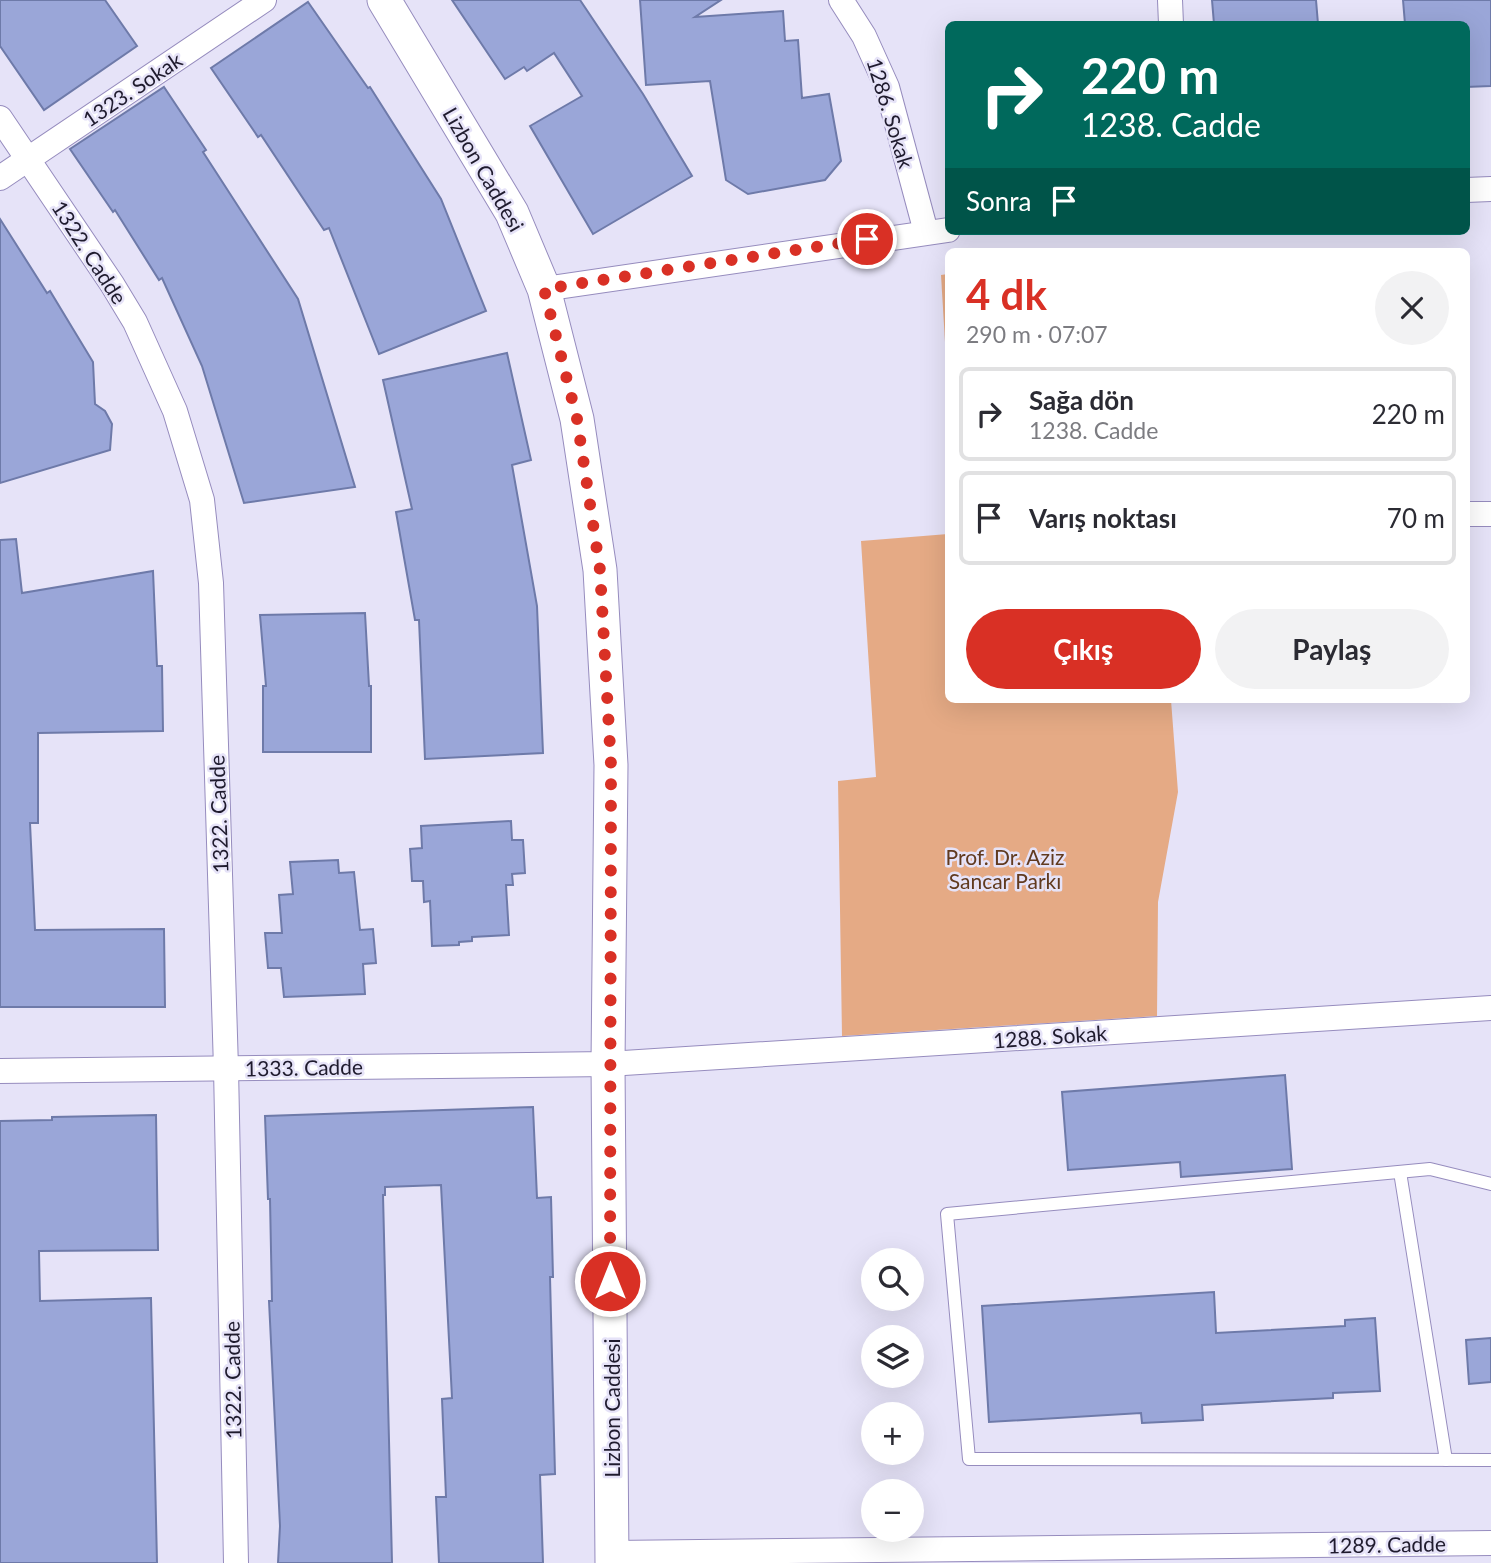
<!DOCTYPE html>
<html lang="tr">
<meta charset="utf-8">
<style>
:root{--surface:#fff;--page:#f2f2f3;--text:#2b2b33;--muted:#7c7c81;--line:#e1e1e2;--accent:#d93025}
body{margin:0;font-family:Lato,sans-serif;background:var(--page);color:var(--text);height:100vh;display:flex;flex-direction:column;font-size:26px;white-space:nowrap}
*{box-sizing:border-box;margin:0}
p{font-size:23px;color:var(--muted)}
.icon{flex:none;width:38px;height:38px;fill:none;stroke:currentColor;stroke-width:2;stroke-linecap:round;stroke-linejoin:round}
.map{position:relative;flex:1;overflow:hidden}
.drawer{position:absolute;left:945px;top:248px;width:525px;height:455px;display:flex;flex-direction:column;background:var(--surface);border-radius:10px;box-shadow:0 7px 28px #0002}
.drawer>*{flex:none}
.banner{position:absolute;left:945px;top:21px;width:525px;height:214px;border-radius:10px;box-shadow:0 7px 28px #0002;background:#00695c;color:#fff;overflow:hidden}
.fabs{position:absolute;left:861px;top:1248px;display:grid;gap:14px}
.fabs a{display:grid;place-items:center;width:63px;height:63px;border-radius:50%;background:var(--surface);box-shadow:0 7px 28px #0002;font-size:35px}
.pin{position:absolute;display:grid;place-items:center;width:60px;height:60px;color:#fff;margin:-30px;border:4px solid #fff;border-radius:50%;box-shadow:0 2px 7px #0007}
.me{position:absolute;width:77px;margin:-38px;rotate:0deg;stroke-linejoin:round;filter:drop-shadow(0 0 5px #0008)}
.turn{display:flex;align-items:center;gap:24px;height:147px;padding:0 21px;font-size:32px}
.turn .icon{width:91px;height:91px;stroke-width:2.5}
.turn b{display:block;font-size:49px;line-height:60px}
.then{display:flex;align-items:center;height:66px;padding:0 21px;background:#0003;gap:14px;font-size:26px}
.round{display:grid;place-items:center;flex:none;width:74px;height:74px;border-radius:37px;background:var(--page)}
.summary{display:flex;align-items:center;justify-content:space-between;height:119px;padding:0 21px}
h1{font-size:42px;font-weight:700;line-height:52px;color:var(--accent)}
.primary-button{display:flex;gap:14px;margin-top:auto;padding:14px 21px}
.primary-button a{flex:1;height:80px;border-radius:42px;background:var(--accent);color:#fff;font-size:28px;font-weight:700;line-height:80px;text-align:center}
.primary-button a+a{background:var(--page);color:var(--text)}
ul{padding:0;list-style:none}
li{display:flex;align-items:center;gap:21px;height:94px;margin:0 14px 10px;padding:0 7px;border:4px solid var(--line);border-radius:10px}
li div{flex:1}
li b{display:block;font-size:26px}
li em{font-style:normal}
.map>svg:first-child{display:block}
</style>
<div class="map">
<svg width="1491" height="1563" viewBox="0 0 1491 1563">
<rect width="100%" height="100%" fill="#e6e3f8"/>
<g fill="#e5aa85">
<path d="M 948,274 L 948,392 L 941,275 Z"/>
<path d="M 948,534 L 948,700 L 1171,700 L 1178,792 L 1158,902 L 1157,1016 L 842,1036 L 838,781 L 876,777 L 861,541 Z"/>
</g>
<g fill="#9aa6d8" stroke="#6e7aa9" stroke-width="2">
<path d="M 0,0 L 105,0 L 137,46 L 44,110 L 0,46 Z"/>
<path d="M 452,0 L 580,0 L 643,94 L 692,176 L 593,234 L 530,126 L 582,96 L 554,53 L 527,71 L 524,67 L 505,79 Z"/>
<path d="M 640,0 L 721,0 L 695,17 L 783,11 L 785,41 L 798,40 L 802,98 L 829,94 L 841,161 L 825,180 L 748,194 L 726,180 L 710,81 L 646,85 Z"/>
<path d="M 1212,0 L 1316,0 L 1318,24 L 1214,24 Z"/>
<path d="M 1403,0 L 1491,0 L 1491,86 L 1466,87 L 1466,24 L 1405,24 Z"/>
<path d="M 308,2 L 368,88 L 370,87 L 441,199 L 486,311 L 379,354 L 329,228 L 324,230 L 261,135 L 258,137 L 211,68 Z"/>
<path d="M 164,87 L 206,150 L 203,152 L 298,299 L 355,487 L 244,503 L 202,366 L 162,278 L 159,280 L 115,210 L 113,212 L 70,149 Z"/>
<path d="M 0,219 L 47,293 L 50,291 L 93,362 L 95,404 L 105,411 L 112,424 L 110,450 L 0,483 Z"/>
<path d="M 507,353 L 531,460 L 512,465 L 537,606 L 543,753 L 425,759 L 419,620 L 415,620 L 396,512 L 412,509 L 383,380 Z"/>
<path d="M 16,539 L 22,593 L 153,571 L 157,666 L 162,666 L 163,731 L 38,733 L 38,823 L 30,823 L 35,930 L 164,929 L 165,1007 L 0,1007 L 0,540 Z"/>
<path d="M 365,613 L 369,686 L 371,686 L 371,752 L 263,752 L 263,686 L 266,686 L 260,615 Z"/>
<path d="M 511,821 L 512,840 L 523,840 L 525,873 L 512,874 L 513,885 L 506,885 L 509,935 L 472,937 L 472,941 L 459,942 L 459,945 L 432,946 L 430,901 L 424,902 L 423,881 L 412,881 L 410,849 L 422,848 L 421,826 Z"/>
<path d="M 338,860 L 339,873 L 354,872 L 360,930 L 373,929 L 376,963 L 363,964 L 365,994 L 284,997 L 281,968 L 268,968 L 265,933 L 282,933 L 279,895 L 293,894 L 290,862 Z"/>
<path d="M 1285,1075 L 1292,1169 L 1181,1177 L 1180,1162 L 1068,1170 L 1062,1092 Z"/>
<path d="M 533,1107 L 537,1198 L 551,1197 L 553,1277 L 550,1277 L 555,1474 L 540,1475 L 543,1563 L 439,1563 L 436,1497 L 446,1497 L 442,1399 L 452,1398 L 441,1185 L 385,1187 L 385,1195 L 383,1195 L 392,1563 L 278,1563 L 280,1526 L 269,1301 L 272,1301 L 270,1199 L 268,1199 L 265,1116 Z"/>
<path d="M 156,1115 L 158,1250 L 39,1251 L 40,1301 L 151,1298 L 157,1563 L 0,1563 L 0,1121 L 52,1120 L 52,1117 Z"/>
<path d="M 1214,1292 L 1216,1333 L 1345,1326 L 1345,1320 L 1375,1318 L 1380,1391 L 1333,1393 L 1333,1398 L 1202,1405 L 1203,1420 L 1142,1423 L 1141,1413 L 989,1422 L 982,1306 Z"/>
<path d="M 1491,1338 L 1491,1382 L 1469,1384 L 1466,1340 Z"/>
</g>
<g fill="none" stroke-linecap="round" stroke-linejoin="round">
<g stroke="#968cbe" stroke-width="14">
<g id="lane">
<path d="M 1400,1172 L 1446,1460"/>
<path d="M 1491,1184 L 1430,1169 L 947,1214 L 969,1459 L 1491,1460"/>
</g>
</g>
<g stroke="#968cbe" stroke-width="26">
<g id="street">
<path d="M 841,0 L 864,36 L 887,87 L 926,232"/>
<path d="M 1170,0 L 1171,24"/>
<path d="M 0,118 L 112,284 L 135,322 L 175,411 L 202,500 L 211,583 L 226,1068 L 236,1563"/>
<path d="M 0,178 L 264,0"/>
<path d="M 1466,190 L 1491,189"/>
<path d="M 544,289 L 948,230"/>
<path d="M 1466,514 L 1491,514"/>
<path d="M 0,1071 L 608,1064 L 1491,1008"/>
<path d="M 612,1553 L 1491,1543"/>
</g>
</g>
<g stroke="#968cbe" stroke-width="35">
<path id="secondary" d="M 384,0 L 512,213 L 544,289 L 577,419 L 600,570 L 611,765 L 608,1064 L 612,1563"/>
</g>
<use href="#lane" stroke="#fff" stroke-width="12"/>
<use href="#street" stroke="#fff" stroke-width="24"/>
<use href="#secondary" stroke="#fff" stroke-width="33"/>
</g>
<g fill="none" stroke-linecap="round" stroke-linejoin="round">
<path stroke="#d93025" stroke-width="12" stroke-dasharray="0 21.6" d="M 610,1281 L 611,765 L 600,570 L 577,419 L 544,289 L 867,239"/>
</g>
<g text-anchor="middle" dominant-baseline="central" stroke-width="5" stroke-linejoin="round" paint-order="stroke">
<g font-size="21" fill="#1f1b2e" stroke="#e6e3f8">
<text transform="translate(132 89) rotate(-34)">1323. Sokak</text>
<text transform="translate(891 113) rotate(73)">1286. Sokak</text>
<text transform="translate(484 169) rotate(60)">Lizbon Caddesi</text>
<text transform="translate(90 252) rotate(57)">1322. Cadde</text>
<text transform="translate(218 814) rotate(-92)">1322. Cadde</text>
<text transform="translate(1050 1036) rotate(-4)">1288. Sokak</text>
<text transform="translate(304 1067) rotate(-1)">1333. Cadde</text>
<text transform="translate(232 1380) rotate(-91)">1322. Cadde</text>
<text transform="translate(611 1408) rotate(-90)">Lizbon Caddesi</text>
<text transform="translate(1387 1544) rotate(-1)">1289. Cadde</text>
</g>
<g font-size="21" fill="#613a1f" stroke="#e6e3f8">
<text x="1005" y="856">Prof. Dr. Aziz<tspan x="1005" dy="24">Sancar Parkı</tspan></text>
</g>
</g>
</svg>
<div class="fabs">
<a><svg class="icon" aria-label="search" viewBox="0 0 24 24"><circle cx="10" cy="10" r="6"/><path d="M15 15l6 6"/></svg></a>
<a><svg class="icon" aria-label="layers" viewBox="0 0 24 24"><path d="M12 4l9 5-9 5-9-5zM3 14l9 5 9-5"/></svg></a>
<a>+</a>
<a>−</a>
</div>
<div class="pin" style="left:867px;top:239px;background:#d93025"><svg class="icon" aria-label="arrive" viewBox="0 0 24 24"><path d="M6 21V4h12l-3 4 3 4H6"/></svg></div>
<svg class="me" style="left:610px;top:1281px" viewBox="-20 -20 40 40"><circle r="17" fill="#d93025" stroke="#fff" stroke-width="3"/><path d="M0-11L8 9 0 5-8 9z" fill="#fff"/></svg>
<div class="banner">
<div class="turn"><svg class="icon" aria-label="right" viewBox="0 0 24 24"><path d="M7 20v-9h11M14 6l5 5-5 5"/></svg><div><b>220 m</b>1238. Cadde</div></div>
<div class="then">Sonra<svg class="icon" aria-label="arrive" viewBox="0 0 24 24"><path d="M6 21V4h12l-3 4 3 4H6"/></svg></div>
</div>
<section class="drawer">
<div class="summary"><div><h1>4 dk</h1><p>290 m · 07:07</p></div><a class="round"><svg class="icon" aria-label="close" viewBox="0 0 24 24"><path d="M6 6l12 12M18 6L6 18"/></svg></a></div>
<ul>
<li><svg class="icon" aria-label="right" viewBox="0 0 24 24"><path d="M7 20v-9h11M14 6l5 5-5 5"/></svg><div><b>Sağa dön</b><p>1238. Cadde</p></div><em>220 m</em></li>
<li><svg class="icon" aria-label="arrive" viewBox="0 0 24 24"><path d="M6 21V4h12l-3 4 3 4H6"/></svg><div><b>Varış noktası</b></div><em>70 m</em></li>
</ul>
<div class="primary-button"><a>Çıkış</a><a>Paylaş</a></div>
</section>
</div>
